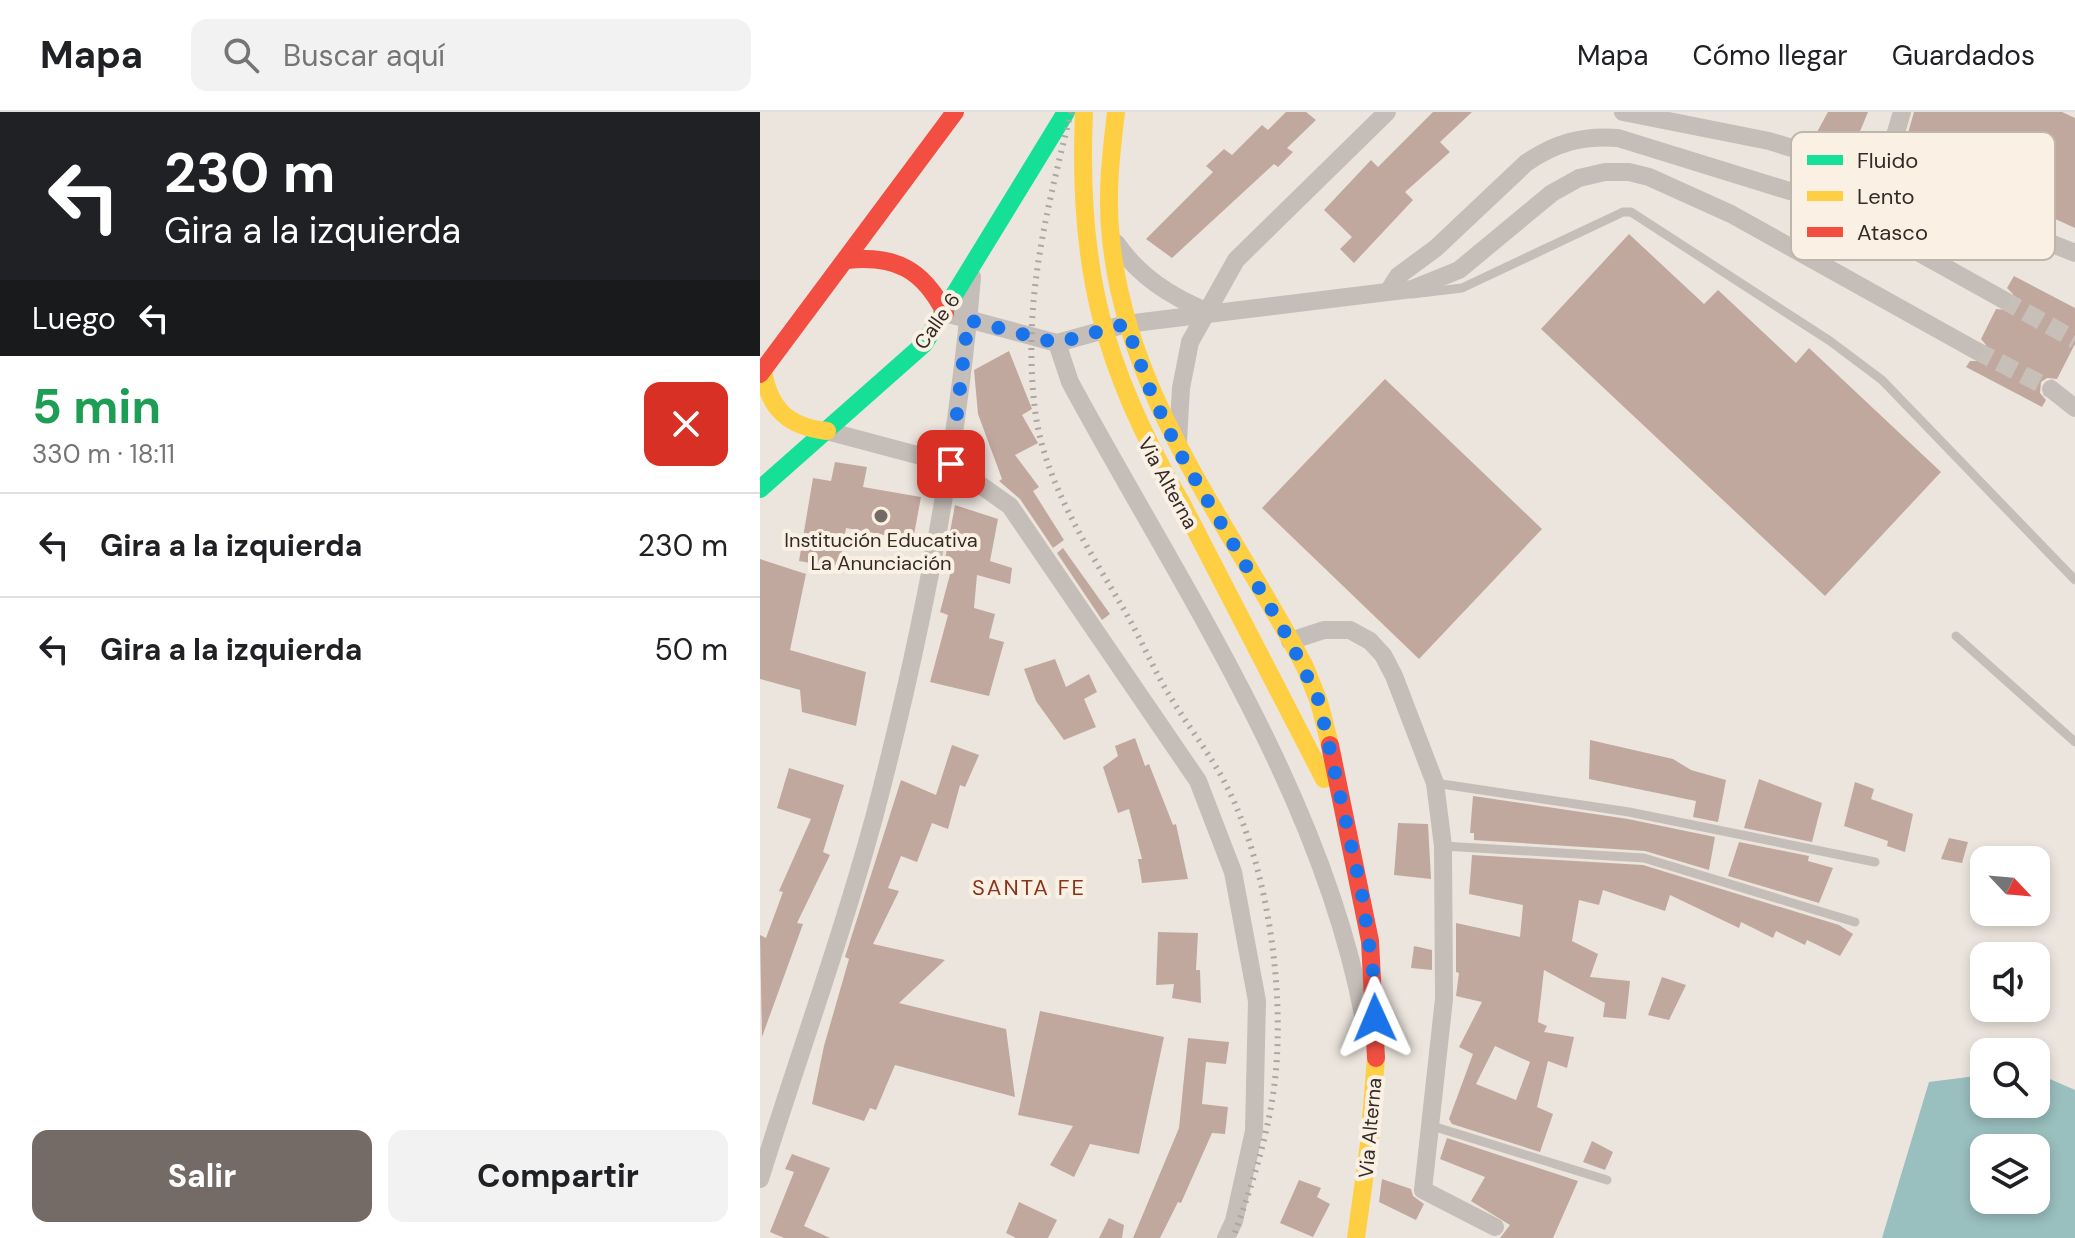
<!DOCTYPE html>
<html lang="es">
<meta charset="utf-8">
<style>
:root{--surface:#fff;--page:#f2f2f2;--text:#202124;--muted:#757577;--line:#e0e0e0;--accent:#756b66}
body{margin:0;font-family:"DM Sans",sans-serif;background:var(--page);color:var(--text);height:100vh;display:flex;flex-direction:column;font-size:30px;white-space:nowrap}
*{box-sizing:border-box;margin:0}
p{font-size:26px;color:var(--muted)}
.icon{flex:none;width:44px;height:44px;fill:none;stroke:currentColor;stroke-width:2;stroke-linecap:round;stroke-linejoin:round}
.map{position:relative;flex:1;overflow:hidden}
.drawer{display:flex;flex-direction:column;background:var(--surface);width:760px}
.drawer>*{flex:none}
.top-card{background:#202124;color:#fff;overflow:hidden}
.needle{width:52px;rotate:116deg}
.buttons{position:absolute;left:1210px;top:734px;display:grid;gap:16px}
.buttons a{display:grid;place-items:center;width:80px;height:80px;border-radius:16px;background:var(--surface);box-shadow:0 4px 12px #0003;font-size:40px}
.pin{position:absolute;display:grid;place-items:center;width:68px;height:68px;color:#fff;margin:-34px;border-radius:16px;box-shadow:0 4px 12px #0006}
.me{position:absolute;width:88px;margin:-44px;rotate:359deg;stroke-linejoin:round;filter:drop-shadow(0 0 6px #0008)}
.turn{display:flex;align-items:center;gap:28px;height:168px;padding:0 32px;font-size:36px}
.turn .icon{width:104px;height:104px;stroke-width:2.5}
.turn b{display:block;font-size:56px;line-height:68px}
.then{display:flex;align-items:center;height:76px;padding:0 32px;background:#0003;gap:16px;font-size:30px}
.round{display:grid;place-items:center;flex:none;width:84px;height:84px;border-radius:16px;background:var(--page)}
.headline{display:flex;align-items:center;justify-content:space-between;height:136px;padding:0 32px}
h1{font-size:48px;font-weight:700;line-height:60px;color:#1e9e55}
.action{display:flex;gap:16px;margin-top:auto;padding:16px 32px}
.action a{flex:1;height:92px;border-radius:16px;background:var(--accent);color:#fff;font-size:32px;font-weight:700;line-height:92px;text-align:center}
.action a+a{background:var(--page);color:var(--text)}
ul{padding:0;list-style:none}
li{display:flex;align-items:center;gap:24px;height:104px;padding:0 32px;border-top:2px solid var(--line)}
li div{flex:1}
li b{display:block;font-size:30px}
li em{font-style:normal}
header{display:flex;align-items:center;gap:48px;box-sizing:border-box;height:112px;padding:0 40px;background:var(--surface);border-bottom:2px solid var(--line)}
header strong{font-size:38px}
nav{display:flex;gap:44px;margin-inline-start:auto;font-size:28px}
.search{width:560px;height:72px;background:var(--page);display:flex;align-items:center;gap:20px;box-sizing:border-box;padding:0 28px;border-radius:16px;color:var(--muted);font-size:30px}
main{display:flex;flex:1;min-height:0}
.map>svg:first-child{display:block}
</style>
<header>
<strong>Mapa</strong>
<div class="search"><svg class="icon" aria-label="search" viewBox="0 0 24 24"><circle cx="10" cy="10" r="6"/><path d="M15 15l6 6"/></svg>Buscar aquí</div>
<nav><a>Mapa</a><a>Cómo llegar</a><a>Guardados</a></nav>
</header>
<main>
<section class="drawer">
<div class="top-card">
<div class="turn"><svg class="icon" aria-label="left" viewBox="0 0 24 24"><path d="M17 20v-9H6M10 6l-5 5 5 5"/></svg><div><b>230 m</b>Gira a la izquierda</div></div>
<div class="then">Luego<svg class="icon" aria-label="left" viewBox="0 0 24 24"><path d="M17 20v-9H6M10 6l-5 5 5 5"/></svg></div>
</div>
<div class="headline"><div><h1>5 min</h1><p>330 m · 18:11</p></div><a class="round" style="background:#d93025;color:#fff"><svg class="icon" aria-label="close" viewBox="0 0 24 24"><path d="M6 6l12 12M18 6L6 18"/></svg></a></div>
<ul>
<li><svg class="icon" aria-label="left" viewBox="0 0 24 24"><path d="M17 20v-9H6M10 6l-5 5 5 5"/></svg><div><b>Gira a la izquierda</b></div><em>230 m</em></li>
<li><svg class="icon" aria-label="left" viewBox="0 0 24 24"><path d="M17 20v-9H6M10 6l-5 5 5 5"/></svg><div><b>Gira a la izquierda</b></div><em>50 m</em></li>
</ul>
<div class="action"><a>Salir</a><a>Compartir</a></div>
</section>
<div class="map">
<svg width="1315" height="1126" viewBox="0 0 1315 1126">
<rect width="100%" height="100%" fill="#ece5de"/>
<path fill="#99bfbe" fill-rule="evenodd" d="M 1276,961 L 1315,978 L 1315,1126 L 1122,1126 L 1169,970 L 1224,963 L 1224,992 L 1276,992 ZM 1224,1036 L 1276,1036 L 1276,1088 L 1224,1088 Z"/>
<g fill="#c1a89e" fill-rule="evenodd">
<path d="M 526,0 L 546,0 L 556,8 L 527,36 L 533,40 L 518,55 L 514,52 L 412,146 L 386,127 L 453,60 L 446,54 L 464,37 L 472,43 L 502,13 L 508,18 Z"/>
<path d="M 673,0 L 712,0 L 680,30 L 690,40 L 645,80 L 653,88 L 594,151 L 580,137 L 592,125 L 564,98 L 611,48 L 618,55 Z"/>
<path d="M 1068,0 L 1108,0 L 1094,34 L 1057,20 Z"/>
<path d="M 1154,0 L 1302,0 L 1315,6 L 1315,116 L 1282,101 L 1220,84 L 1203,77 L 1207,64 L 1142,42 Z"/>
<path d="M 869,122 L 944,192 L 958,178 L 1036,251 L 1049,236 L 1181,360 L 1065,484 L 781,217 Z"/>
<path d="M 1254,164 L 1315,196 L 1315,232 L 1297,267 L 1287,266 L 1281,270 L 1280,281 L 1286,288 L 1282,295 L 1206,255 L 1210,249 L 1220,249 L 1226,243 L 1226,233 L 1221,227 L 1236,197 L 1247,198 L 1253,192 L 1253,182 L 1247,176 Z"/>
<path d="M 249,239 L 272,297 L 262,303 L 278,331 L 255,343 L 279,375 L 273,379 L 304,428 L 293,436 L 260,387 L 239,369 L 242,367 L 218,302 L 214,258 Z"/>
<path d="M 625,267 L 782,417 L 659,547 L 502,396 Z"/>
<path d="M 75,350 L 107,355 L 103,375 L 161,385 L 153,428 L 86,416 L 79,456 L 39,449 L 53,366 L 71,369 Z"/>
<path d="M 195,393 L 238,407 L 230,449 L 252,456 L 250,472 L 217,463 L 214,496 L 235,502 L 229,526 L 244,530 L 229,584 L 170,570 L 188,503 L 180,500 L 192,455 L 184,453 Z"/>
<path d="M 303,436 L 350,502 L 342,508 L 297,441 Z"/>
<path d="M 0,447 L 46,462 L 30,538 L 106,560 L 96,614 L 42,600 L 40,578 L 0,567 Z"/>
<path d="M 295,547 L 306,575 L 329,562 L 337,580 L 324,587 L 336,615 L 304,628 L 276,589 L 264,557 Z"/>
<path d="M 375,626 L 385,654 L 389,652 L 413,713 L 416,712 L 428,767 L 382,771 L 378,747 L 382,747 L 369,697 L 358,701 L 343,655 L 358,644 L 355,634 Z"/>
<path d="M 830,628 L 913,647 L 931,658 L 966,668 L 958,710 L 933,705 L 936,689 L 829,667 Z"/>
<path d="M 192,633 L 219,643 L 205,675 L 200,673 L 188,717 L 172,711 L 157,750 L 141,744 L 128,776 L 139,779 L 113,832 L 185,848 L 139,891 L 246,917 L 255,985 L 135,953 L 116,998 L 110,996 L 104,1009 L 52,992 L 64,934 L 89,847 L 85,845 L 141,668 L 176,683 Z"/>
<path d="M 29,656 L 84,673 L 63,740 L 70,743 L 37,811 L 43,812 L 2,925 L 0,823 L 6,826 L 23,780 L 19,779 L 51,707 L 17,696 Z"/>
<path d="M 999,667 L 1062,691 L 1052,730 L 984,716 Z"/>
<path d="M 1095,670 L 1114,677 L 1111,687 L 1153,702 L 1145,740 L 1127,734 L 1128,729 L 1084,714 Z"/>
<path d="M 713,684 L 868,707 L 955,725 L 949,758 L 885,739 L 714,728 L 714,721 L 710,721 Z"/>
<path d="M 638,711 L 668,712 L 671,767 L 634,763 Z"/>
<path d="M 1189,726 L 1208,730 L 1202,751 L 1181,747 Z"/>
<path d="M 979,730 L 1049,744 L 1048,749 L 1073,756 L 1059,791 L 968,764 Z"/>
<path d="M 712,743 L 883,753 L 1079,813 L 1093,822 L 1080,844 L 1047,828 L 1045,833 L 1016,819 L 1013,826 L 981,810 L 979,816 L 910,783 L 905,799 L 843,778 L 839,793 L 819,788 L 812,829 L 838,842 L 830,865 L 870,869 L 866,907 L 843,905 L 845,891 L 784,858 L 778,910 L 787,914 L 784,920 L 814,925 L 807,956 L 788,949 L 777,995 L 793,1002 L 780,1040 L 692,1012 L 689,1007 L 713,942 L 699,935 L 722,890 L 696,884 L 699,861 L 696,860 L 696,811 L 760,825 L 763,793 L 709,782 ZM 735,934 L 770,950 L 756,988 L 716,972 Z"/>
<path d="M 398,820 L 438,821 L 436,858 L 440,858 L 441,891 L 412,886 L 414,872 L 396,873 Z"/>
<path d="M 654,834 L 672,838 L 672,858 L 651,856 Z"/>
<path d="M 902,865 L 926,873 L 909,908 L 888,903 Z"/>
<path d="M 280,899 L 404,925 L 379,1042 L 330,1032 L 314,1065 L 290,1053 L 313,1014 L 258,1003 Z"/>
<path d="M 428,926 L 469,930 L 466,952 L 446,950 L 442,992 L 468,995 L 465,1022 L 452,1021 L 421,1091 L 418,1090 L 400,1126 L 373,1126 L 419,1016 Z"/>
<path d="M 687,1026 L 818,1069 L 793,1126 L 740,1126 L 750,1113 L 711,1089 L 725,1065 L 680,1047 Z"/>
<path d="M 832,1029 L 853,1040 L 845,1058 L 823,1050 Z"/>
<path d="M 32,1042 L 70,1056 L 44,1114 L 70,1126 L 24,1126 L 10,1120 L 34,1060 L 25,1057 Z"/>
<path d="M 622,1067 L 651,1077 L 653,1084 L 664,1092 L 656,1108 L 619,1090 Z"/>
<path d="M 539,1068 L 561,1076 L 557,1085 L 570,1092 L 553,1125 L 520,1111 Z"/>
<path d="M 259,1090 L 297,1108 L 288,1126 L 256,1126 L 246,1121 Z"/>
<path d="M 349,1106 L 364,1113 L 362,1126 L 339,1126 Z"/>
</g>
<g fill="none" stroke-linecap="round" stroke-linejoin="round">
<g stroke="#c7c0b9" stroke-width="18" stroke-dasharray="18 9" stroke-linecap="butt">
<path d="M 1242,187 L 1315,228"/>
<path d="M 1215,238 L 1291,277"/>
</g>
<g stroke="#c5bdb7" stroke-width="9">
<path d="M 652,182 L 702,176 L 863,100 L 871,100 L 1070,229 L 1122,268 L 1315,468"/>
<path d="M 1196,524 L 1315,630"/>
<path d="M 675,671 L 869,700 L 1115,750"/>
<path d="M 683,734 L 884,746 L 1095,810"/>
<path d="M 669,1013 L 847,1068"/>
</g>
<g stroke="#c5bdb7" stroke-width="18">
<path d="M 863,0 L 1009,29 L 1123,64 L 1315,141"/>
<path d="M 1123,64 L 1142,0"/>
<path d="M 356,131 C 380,165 410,184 448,200"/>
<path d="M 629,178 L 638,164 L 676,136 L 766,51 C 795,31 823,23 858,26 L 1036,81 L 1095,105 L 1242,187"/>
<path d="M 185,201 L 297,231 L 366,212 L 652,177 L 699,158 L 792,81 L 819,66 L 845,60 L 869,60 L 889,65 L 971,102 L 1215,238"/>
<path d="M 297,231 L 310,270 C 420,474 567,687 606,919"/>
<path d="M 1291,277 L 1315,296"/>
<path d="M 67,319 L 191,352 L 250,394 L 438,669 L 473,760 L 497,889 L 494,1019 L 474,1109 L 466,1126"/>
<path d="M 418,329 L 421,276 L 430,230 L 476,148 L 627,0"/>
<path d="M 530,529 L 564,518 L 590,518 L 610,529 L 623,543 L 634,564 L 675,671 L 683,734 L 684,887 L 663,1078 L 735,1115"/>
<path d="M 0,1067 C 38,945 82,824 115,702 C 161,526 197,346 212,165"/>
</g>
<path stroke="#16e098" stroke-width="18" d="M 0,377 L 164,232 L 306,0"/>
<g stroke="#ffcf43" stroke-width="18">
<path d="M 356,0 C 351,42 346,84 351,127 C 367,289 473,416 545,555 L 559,590 L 570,633"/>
<path d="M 3,257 C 8,296 28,315 67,319"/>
<path d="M 421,390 L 564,667"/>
<path d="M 596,1126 L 609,1032 L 616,946"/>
</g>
<g stroke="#f24e42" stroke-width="18">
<path d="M 87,148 C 135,143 163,157 185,201"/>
<path d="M 0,262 L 195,0"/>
<path d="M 570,633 L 610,829 L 616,946"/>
</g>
<path stroke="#aca6a2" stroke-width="6" stroke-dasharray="2 6" stroke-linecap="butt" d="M 311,0 C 286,102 262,191 275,298 C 284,371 330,439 366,501 C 382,529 394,559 411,586 C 429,616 451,643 466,673 C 508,754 525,879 515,968 C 509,1021 491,1077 473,1126"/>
<path stroke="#ffcf43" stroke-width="18" d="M 324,0 C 317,156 343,255 421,390"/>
</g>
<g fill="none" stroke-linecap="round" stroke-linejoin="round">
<path stroke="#1a73e8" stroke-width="14" stroke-dasharray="0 25.2" d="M 191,352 L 208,208 L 297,231 L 366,212 L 390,278 L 418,338 L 530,529 L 559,589 L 602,782 L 615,874 L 615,906"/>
</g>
<circle fill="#756b66" stroke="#faf0e4" stroke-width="3" cx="121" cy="404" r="8"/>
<g text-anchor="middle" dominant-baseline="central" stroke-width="8" stroke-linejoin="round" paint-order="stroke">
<g font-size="20" fill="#352a26" stroke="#faf0e4">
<text transform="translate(177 209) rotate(-55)">Calle 6</text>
<text transform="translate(408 371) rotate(61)">Via Alterna</text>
<text transform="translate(610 1016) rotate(-85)">Via Alterna</text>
</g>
<g font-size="20" fill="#352a26" stroke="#faf0e4">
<text x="121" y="428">Institución Educativa<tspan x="121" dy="23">La Anunciación</tspan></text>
</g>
<g font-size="22" letter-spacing="2" fill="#89331a" stroke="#faf0e4">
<text x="269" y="775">SANTA FE</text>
</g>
</g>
<rect x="1031" y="20" width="264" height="128" rx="12" fill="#faf0e4" stroke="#bfb5ab" stroke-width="2"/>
<rect x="1047" y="43" width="36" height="10" fill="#16e098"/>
<rect x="1047" y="79" width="36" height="10" fill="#ffcf43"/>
<rect x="1047" y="115" width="36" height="10" fill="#f24e42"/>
<g font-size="22" fill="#352a26">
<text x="1097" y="56">Fluido</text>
<text x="1097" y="92">Lento</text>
<text x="1097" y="128">Atasco</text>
</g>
</svg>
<div class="buttons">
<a><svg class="needle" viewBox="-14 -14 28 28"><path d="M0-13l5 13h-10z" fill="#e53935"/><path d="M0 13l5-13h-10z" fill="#757577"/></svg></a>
<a><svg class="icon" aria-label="sound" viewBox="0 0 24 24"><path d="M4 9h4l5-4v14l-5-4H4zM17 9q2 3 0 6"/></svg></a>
<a><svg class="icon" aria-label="search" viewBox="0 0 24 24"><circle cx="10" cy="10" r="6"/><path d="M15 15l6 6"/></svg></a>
<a><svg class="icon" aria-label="layers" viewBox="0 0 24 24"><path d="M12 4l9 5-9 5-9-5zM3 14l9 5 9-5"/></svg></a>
</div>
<div class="pin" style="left:191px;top:352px;background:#d93025"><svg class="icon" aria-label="arrive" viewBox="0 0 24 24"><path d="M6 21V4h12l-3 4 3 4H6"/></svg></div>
<svg class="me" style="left:615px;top:906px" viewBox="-20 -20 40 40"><path d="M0-17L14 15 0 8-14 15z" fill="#1a73e8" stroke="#fff" stroke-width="4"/></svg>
</div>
</main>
